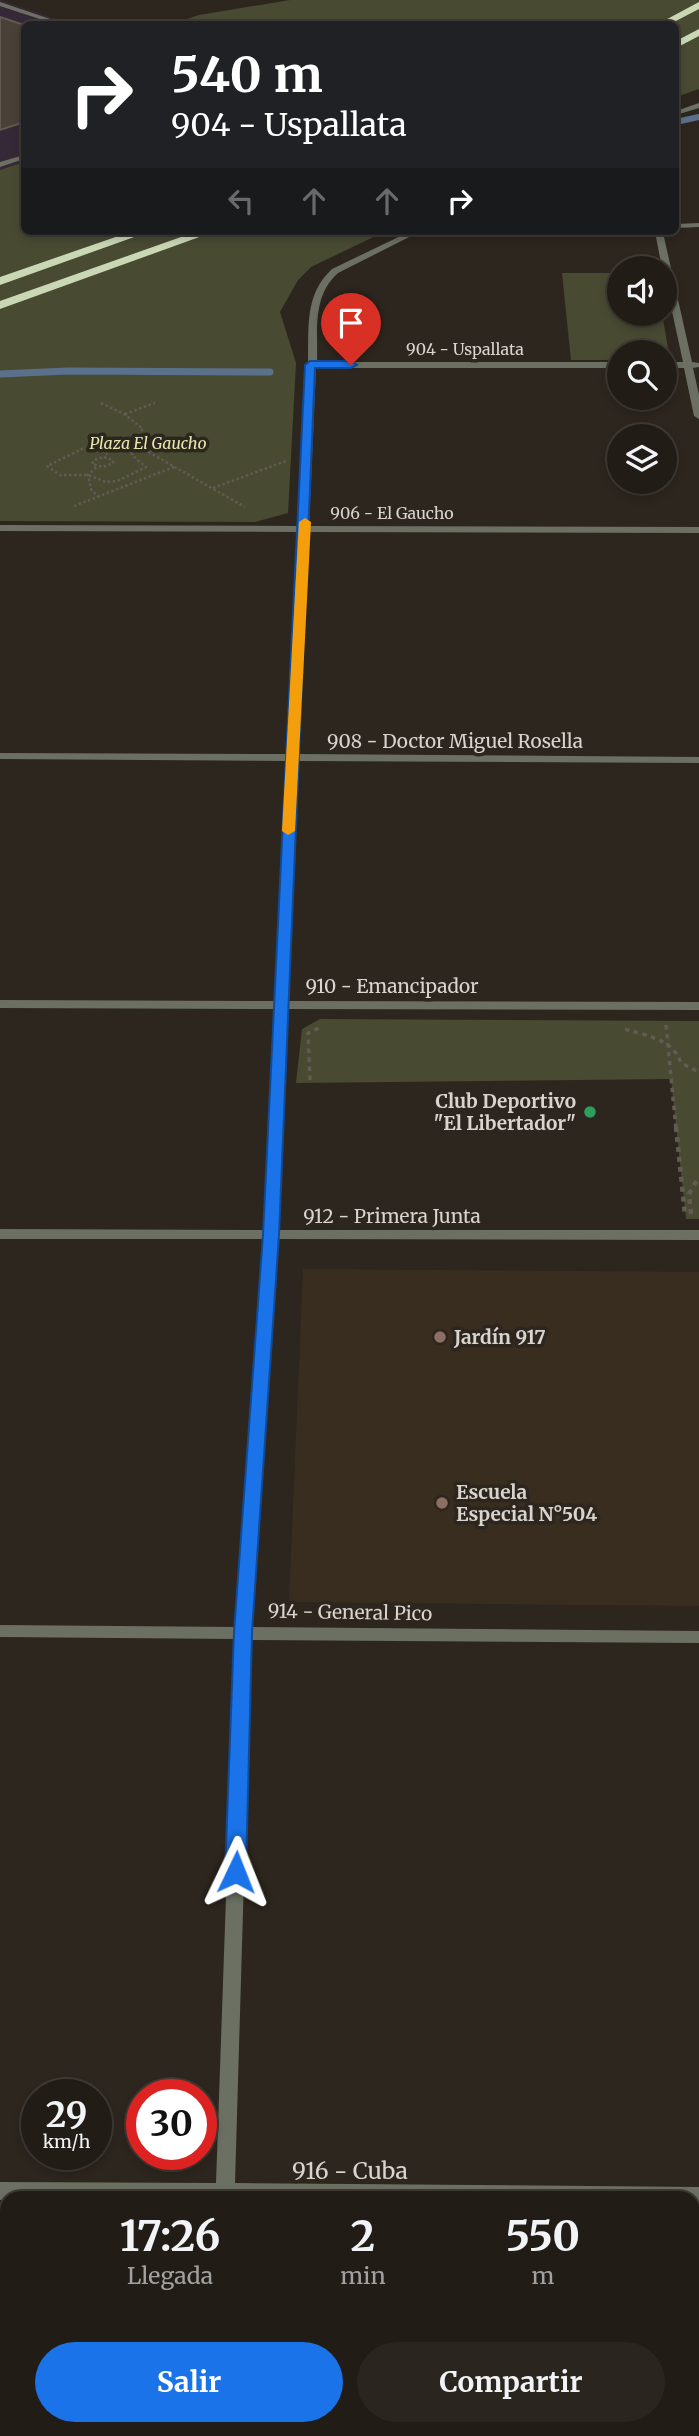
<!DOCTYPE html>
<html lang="es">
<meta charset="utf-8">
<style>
:root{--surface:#221c16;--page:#2a251f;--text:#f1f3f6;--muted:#a2a1a1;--line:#3f3a35;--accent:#1a73e8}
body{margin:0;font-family:Merriweather,serif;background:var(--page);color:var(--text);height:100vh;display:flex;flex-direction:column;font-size:26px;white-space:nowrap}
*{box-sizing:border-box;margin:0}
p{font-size:23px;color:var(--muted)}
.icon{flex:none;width:38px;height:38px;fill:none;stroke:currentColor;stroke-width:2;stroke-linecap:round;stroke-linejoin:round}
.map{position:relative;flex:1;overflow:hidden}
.sheet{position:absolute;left:0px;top:2191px;width:700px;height:245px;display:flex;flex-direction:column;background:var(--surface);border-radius:21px 21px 0 0;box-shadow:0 4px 10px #0003,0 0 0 2px var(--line)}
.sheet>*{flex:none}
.banner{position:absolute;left:21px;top:21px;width:658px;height:214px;border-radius:10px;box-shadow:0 4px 10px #0003,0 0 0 2px var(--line);background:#202124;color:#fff;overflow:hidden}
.controls{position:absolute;left:607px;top:256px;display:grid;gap:14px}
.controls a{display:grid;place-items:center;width:70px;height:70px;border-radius:50%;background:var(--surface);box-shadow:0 4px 10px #0003,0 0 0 2px var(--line);font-size:35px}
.speed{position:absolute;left:21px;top:2079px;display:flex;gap:14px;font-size:35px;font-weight:700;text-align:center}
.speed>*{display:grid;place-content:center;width:91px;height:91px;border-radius:50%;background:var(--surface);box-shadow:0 4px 10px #0003,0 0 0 2px var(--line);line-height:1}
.speed small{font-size:18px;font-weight:400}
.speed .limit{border:10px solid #d22;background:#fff;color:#111}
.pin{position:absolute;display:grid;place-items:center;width:60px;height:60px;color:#fff;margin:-72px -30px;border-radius:50% 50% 50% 0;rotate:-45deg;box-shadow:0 0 7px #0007}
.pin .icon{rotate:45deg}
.me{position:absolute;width:77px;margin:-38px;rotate:2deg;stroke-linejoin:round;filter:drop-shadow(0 0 5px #0008)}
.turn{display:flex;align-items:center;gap:24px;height:147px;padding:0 35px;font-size:32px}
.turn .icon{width:91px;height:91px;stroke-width:2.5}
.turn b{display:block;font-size:49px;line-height:60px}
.lanes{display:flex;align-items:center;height:66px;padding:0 35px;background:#0003;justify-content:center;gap:35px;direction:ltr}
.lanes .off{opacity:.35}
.eta{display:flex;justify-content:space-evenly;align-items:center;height:119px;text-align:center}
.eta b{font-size:42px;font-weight:700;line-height:49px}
.cta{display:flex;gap:14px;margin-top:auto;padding:14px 35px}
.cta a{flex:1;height:80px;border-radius:42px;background:var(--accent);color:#fff;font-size:28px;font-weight:700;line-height:80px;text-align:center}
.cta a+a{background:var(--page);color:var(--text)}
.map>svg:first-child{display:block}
</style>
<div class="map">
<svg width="699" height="2436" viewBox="0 0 699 2436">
<rect width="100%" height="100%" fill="#2d261e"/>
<path fill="#362937" d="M 0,0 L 72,24 L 24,24 L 24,162 L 0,170 Z"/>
<path fill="#382d1f" d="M 303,1269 L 699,1272 L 699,1606 L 289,1602 Z"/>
<g fill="#484a32">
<path d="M 290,0 L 699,0 L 699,89 L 676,97 L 676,24 L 172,24 L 199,15 Z"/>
<path d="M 24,162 L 24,231 L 386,231 L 311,267 L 298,280 L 280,312 L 296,363 L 288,513 L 255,522 L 0,521 L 0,170 Z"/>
<path d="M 562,273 L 619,273 L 620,313 L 662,313 L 670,360 L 665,360 L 665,352 L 620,352 L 619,360 L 571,360 Z"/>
<path d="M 320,1019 L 699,1021 L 699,1219 L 686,1219 L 671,1079 L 296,1083 L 302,1029 Z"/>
</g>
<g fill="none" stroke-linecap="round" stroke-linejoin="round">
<path stroke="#5b718b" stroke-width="6" d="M 676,122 L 699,117"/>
<path stroke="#5b718b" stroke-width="7" d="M 0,374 L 68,371 L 270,372"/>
</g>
<path fill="#494138" stroke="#625a51" stroke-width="2" d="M 0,17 L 24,25 L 24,122 L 0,130 Z"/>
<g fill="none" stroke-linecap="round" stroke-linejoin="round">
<g stroke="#625b54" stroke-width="2.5" stroke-dasharray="2.5 2.5" stroke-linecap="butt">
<path d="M 101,403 L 124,414 L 143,429 L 131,442 L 109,448 L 105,458"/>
<path d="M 125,414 L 155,403"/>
<path d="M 131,442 L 245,507"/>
<path d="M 113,447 L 84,448 L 47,466 L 60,475 L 88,475 L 106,482 L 117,481 L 146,467 L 132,455 L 131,447 L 123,444"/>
<path d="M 104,457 L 113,460 L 113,463 L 103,467 L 92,464 L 94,460 Z"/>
<path d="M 96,467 L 88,475 L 91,489 L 98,497"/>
<path d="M 213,488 L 286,461"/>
<path d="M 74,506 L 174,467"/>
</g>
<g stroke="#625b54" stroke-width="3.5" stroke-dasharray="4.5 4.5" stroke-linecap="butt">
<path d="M 666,1025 L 676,1129"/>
<path d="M 625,1029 C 647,1036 673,1039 681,1063 L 699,1072"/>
<path d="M 310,1080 L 308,1033 L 319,1028"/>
</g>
<g stroke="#625b54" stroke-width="4.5" stroke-dasharray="5 5" stroke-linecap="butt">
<path d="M 676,1127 L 685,1215"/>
<path d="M 691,1214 L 689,1194 L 699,1177"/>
</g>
<g fill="#6b7063" fill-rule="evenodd">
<path d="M 0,2 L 62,23 L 63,24 L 55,24 L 0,6 Z"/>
<path d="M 24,155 L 24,159 L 0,167 L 0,162 Z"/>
</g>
<g fill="#6b7063" fill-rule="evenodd">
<path d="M 699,103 L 699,108 L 676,115 L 676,111 Z"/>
<path d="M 699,223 L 699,227 L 676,228 L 676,224 Z"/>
<path d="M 411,231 L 421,231 L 338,273 C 312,296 318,330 317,362 L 620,362 L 620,368 L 316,368 L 309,526 L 699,527 L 699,533 L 309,532 L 299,754 L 699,757 L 699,763 L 299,761 L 288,1001 L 699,1002 L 699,1010 L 288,1009 L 278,1230 L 699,1230 L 699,1240 L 278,1239 L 252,1627 L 699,1631 L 699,1643 L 251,1640 L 235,2183 L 699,2187 L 699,2205 L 693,2205 L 693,2198 L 7,2198 L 7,2200 L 0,2200 L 0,2182 L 216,2183 L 235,1639 L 0,1637 L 0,1625 L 235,1627 L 264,1239 L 0,1239 L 0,1229 L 264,1230 L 275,1009 L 0,1008 L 0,1000 L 276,1001 L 288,761 L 0,759 L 0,753 L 288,754 L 299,532 L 0,531 L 0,525 L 299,526 L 307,367 L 306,365 L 308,363 C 309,328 304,295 332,269 Z"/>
<path d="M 658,231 L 666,231 L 664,237 L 692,362 L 699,363 L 699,367 L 693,368 L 699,395 L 699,419 L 694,416 L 684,368 L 665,368 L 665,362 L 683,362 L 665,279 L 665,268 L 662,268 L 656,237 Z"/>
<path d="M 205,2429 L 227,2429 L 226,2436 L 204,2436 Z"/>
</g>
<g fill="#cad7b5" fill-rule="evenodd">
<path d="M 699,2 L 699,9 L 670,24 L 658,24 Z"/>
<path d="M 699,29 L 699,36 L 676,48 L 676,41 Z"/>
<path d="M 133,231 L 151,231 L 0,285 L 0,277 Z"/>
<path d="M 198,231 L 216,231 L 0,309 L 0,301 Z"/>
</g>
</g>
<path fill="#1a73e8" stroke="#114b97" stroke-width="2" d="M 310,361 L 351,361 L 357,365 L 351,368 L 315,368 L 279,1235 L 252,1632 L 246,1872 L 243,1878 L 236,1881 L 228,1878 L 225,1872 L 234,1632 L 263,1235 L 305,365 Z"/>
<path fill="#f59e0b" d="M 305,518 L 311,522 L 295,831 L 288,835 L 282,831 L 299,522 Z"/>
<circle fill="#2e9e5b" stroke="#2d261e" stroke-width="2.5" cx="590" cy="1112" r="7"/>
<g fill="#8d6e63" stroke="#2d261e" stroke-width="2.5">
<circle cx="440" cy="1337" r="7"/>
<circle cx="442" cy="1503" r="7"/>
</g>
<g text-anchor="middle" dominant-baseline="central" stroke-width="7" stroke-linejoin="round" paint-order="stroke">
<g font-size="16" fill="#d9d4cf" stroke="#2d261e">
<text x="465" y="349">904 - Uspallata</text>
<text x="392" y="513">906 - El Gaucho</text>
</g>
<g font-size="16" font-style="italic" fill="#e5e9ac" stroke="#2d261e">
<text x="148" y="443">Plaza El Gaucho</text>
</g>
<g font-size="19" fill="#d9d4cf" stroke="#2d261e">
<text x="455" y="741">908 - Doctor Miguel Rosella</text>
<text x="392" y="986">910 - Emancipador</text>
<text x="392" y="1216">912 - Primera Junta</text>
<text transform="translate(350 1612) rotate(1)">914 - General Pico</text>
</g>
<g font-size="19" font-weight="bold" fill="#d9d4cf" stroke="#2d261e" text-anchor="start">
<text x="576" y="1101" text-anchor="end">Club Deportivo<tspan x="576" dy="22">"El Libertador"</tspan></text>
<text x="454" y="1337">Jardín 917</text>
<text x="456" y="1492">Escuela<tspan x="456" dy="22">Especial N°504</tspan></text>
</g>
<g font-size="23" fill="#d9d4cf" stroke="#2d261e">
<text x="350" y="2170">916 - Cuba</text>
</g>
</g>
</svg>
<div class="controls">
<a><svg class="icon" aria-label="sound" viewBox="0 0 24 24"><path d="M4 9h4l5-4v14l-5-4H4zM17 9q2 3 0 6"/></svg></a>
<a><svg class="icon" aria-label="search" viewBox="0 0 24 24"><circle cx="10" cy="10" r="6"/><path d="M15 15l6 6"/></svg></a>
<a><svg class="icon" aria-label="layers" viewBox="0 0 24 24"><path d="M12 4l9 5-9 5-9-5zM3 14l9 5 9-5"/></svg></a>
</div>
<div class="speed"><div>29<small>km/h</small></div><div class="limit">30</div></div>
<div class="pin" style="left:351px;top:365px;background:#d93025"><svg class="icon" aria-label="arrive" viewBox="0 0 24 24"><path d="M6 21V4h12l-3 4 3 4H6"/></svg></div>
<svg class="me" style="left:236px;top:1872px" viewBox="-20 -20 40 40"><path d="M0-17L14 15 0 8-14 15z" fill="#1a73e8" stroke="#fff" stroke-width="4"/></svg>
<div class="banner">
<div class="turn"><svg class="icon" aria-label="right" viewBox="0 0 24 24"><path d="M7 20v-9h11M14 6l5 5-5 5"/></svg><div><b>540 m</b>904 - Uspallata</div></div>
<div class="lanes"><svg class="icon off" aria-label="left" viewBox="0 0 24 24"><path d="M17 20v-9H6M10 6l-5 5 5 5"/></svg><svg class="icon off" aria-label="ahead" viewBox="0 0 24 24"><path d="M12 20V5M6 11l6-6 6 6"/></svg><svg class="icon off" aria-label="ahead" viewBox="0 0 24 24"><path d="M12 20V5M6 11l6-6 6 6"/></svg><svg class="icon" aria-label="right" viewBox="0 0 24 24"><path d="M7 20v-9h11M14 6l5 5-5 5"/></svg></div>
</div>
<section class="sheet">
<div class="eta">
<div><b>17:26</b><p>Llegada</p></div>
<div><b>2</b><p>min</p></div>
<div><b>550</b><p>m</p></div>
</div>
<div class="cta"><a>Salir</a><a>Compartir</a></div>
</section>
</div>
